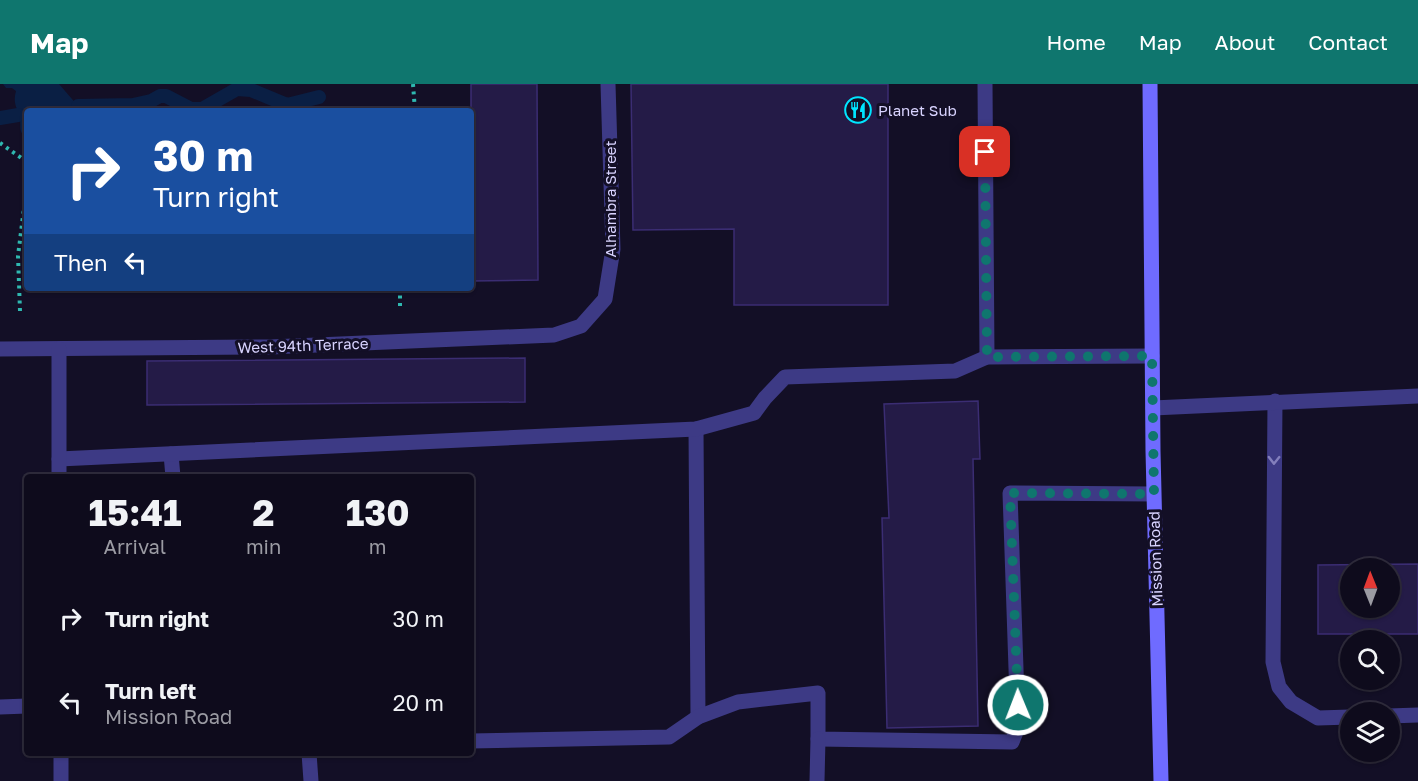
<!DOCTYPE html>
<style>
:root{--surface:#0e0b1c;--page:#1c1929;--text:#f1f3f6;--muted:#9b9ba3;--line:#2e2b3b;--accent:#0f766e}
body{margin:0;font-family:"Golos Text",sans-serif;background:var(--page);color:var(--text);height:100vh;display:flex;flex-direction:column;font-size:22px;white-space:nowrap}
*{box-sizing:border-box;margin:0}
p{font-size:20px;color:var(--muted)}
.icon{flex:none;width:33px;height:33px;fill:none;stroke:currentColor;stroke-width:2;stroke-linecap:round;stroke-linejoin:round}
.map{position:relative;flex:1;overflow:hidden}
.side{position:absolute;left:24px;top:390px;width:450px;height:282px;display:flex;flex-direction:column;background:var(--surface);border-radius:6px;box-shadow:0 2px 4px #0004,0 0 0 2px var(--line)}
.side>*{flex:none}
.hud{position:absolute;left:24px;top:24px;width:450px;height:183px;border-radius:6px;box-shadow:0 2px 4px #0004,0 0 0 2px var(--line);background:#1a4fa0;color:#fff;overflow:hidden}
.needle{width:39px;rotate:359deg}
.tools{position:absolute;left:1340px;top:474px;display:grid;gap:12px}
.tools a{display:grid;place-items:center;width:60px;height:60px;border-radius:50%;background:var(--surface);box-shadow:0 2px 4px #0004,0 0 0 2px var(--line);font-size:30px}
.pin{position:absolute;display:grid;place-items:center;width:51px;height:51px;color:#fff;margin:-26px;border-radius:12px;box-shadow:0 3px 9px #0006}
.me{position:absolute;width:66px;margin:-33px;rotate:359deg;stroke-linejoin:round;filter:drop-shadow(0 0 4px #0008)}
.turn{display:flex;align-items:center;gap:21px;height:126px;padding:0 30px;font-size:27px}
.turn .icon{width:78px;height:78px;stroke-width:2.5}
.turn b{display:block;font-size:42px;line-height:51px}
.then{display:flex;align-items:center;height:57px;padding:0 30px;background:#0003;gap:12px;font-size:22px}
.eta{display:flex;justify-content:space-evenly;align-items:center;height:102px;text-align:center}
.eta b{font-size:36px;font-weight:700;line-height:42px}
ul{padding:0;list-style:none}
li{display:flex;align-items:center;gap:18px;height:84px;padding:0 30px}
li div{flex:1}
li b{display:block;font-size:22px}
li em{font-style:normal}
header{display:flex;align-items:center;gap:36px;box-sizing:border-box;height:84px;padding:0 30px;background:var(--accent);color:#fff}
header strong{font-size:28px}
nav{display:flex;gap:33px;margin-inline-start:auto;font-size:21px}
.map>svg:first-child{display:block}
</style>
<header>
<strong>Map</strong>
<nav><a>Home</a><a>Map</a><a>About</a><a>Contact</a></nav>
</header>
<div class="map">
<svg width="1418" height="697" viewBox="0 0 1418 697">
<rect width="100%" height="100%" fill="#130f26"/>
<path fill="#0a1f44" d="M 3,0 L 59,0 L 78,22 L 58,25 L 51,24 L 46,27 L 27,27 L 27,52 L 23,51 C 19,45 21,43 20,36 C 19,24 12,22 16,7 L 12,4 L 6,4 Z"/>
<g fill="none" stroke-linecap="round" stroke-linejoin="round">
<g stroke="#0a1f44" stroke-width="14">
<path d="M 78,22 L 133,21 L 151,17 L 160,12 L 166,12 L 191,25 L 202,25 L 237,5 L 251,6 L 287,21 L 319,13"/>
<path d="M 0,34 L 18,31"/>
</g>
</g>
<g fill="#241b47" stroke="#3b2d73" stroke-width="1.5" fill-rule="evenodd">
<path d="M 471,0 L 537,0 L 538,196 L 471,197 Z"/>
<path d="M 631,0 L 888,0 L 888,221 L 734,221 L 734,145 L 633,146 Z"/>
<path d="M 525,274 L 525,318 L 147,321 L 147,277 Z"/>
<path d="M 978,317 L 980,375 L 973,375 L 978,642 L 887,644 L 882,434 L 889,434 L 884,320 Z"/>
<path d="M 1418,480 L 1418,550 L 1318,550 L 1318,481 ZM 1350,484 L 1389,484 L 1389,524 L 1350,524 Z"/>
</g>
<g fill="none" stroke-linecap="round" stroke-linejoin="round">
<g stroke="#2fb8b0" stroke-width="4" stroke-dasharray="3 4.5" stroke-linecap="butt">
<path d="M 413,0 L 415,27"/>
<path d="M 0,59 L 27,78"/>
<path d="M 400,204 L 400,226"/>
<path d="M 20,227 L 18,172 L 27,100"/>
</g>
<g stroke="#3d3a85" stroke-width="15">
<path d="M 985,0 L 987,273"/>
<path d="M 0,265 L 270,263 L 554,251 L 581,242 L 605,215 L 613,165 L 608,0"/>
<path d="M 1275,317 L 1273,578 L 1279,603 L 1291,618 L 1318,634 L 1350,633"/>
<path d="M 1153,324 L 1418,312"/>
<path d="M 696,345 L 698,633"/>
<path d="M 171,370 L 173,393"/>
<path d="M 59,375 L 696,345 L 754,329 L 765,314 L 785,293 L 955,287 L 987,273 L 1152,272"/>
<path d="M 1389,632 L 1418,631"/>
<path d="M 471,657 L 669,653 L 698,633 L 738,618 L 818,609 L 818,655 L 1012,658 L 1018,643 L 1010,409 L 1153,410"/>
<path d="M 309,669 L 311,697"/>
<path d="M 817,697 L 818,655"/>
</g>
<g stroke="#3d3a85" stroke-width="15">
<path d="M 59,265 L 59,393"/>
<path d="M 0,623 L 27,622"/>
<path d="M 61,669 L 61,697"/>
</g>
<path stroke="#6f6bff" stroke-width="15" d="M 1150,0 L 1153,367 L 1161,697"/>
</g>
<defs><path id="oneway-chevron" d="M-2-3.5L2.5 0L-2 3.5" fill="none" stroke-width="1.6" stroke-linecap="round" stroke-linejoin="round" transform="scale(1.5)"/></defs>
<use stroke="#837fbc" href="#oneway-chevron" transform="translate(1274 376) rotate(91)"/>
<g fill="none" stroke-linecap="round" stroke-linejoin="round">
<path stroke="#0f766e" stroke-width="10" stroke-dasharray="0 18" d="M 985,68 L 987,273 L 1152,272 L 1154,410 L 1010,409 L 1018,621"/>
</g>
<defs>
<g id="restaurant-ring" transform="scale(1.35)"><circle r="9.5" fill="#130f26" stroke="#00e5ff" stroke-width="1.5"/><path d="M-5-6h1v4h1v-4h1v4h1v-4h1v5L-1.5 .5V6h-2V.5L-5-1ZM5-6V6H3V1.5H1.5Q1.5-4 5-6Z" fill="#00e5ff"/></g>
</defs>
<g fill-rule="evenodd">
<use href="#restaurant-ring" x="858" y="26"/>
</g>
<g text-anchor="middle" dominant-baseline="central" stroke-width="6" stroke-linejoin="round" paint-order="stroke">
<g font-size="15" fill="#d9d4ff" stroke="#130f26" text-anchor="start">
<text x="878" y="26">Planet Sub</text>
</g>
<g font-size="15" fill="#d9d4ff" stroke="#130f26">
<text transform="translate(610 115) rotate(-90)">Alhambra Street</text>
<text transform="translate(303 261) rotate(-2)">West 94th Terrace</text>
<text transform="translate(1155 475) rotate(-92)">Mission Road</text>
</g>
</g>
</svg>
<div class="tools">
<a><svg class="needle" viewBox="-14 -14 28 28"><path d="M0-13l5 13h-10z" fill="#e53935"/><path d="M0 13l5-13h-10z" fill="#9b9ba3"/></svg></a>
<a><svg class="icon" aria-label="search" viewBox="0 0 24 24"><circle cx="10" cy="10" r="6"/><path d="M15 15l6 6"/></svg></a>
<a><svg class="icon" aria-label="layers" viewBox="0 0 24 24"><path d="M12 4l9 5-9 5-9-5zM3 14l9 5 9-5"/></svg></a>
</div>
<div class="pin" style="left:985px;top:68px;background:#d93025"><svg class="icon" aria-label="arrive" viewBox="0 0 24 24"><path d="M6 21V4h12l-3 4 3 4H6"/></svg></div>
<svg class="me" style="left:1018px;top:621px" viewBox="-20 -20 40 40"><circle r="17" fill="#0f766e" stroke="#fff" stroke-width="3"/><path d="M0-11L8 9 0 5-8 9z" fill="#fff"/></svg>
<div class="hud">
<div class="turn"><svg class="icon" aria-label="right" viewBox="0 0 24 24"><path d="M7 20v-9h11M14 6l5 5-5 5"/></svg><div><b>30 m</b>Turn right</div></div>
<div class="then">Then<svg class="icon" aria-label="left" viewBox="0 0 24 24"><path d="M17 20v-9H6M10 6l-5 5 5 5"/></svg></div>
</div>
<section class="side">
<div class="eta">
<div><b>15:41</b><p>Arrival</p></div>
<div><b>2</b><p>min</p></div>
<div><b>130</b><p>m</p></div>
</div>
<ul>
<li><svg class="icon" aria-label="right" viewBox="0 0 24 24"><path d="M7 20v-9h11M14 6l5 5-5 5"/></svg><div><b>Turn right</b></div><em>30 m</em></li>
<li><svg class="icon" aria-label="left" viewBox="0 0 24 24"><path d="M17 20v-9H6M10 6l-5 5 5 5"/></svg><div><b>Turn left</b><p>Mission Road</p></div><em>20 m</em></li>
</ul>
</section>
</div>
